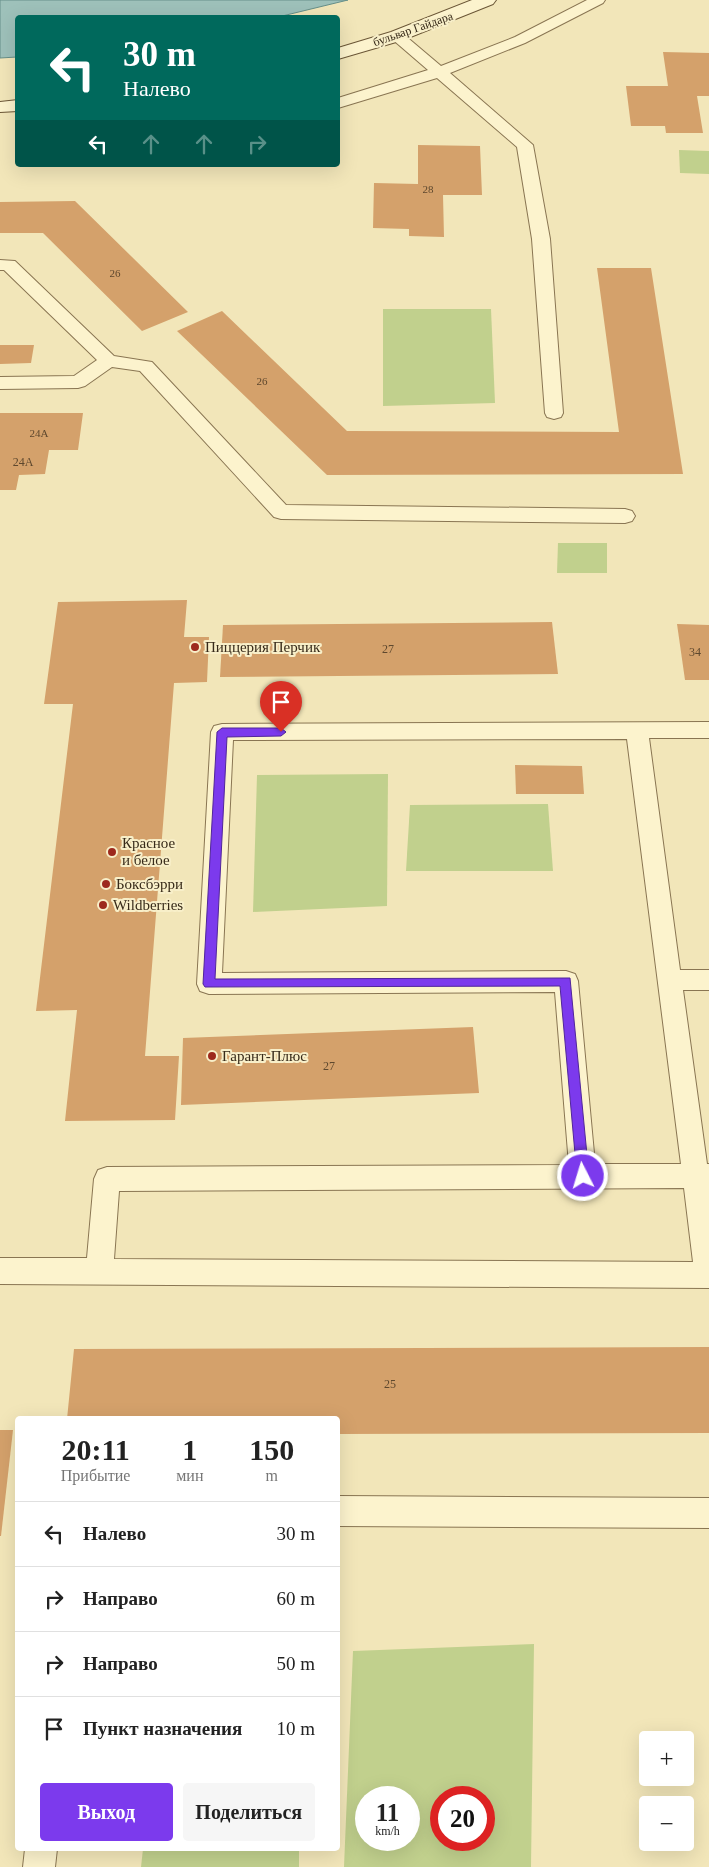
<!DOCTYPE html>
<html lang="ru">
<meta charset="utf-8">
<style>
:root{--surface:#fff;--page:#f6f6f6;--text:#222;--muted:#767676;--line:#e0e0e0;--accent:#7c3aed}
body{margin:0;font-family:Georgia,serif;background:var(--page);color:var(--text);height:100vh;display:flex;flex-direction:column;font-size:19px;white-space:nowrap}
*{box-sizing:border-box;margin:0}
p{font-size:16px;color:var(--muted)}
.icon{flex:none;width:28px;height:28px;fill:none;stroke:currentColor;stroke-width:2;stroke-linecap:round;stroke-linejoin:round}
.map{position:relative;flex:1;overflow:hidden}
.details{position:absolute;left:15px;top:1416px;width:325px;height:435px;display:flex;flex-direction:column;background:var(--surface);border-radius:5px;box-shadow:0 5px 20px #0002}
.details>*{flex:none}
.top-card{position:absolute;left:15px;top:15px;width:325px;height:152px;border-radius:5px;box-shadow:0 5px 20px #0002;background:#00695c;color:#fff;overflow:hidden}
.controls{position:absolute;left:639px;top:1731px;display:grid;gap:10px}
.controls a{display:grid;place-items:center;width:55px;height:55px;border-radius:5px;background:var(--surface);box-shadow:0 5px 20px #0002;font-size:25px}
.speed{position:absolute;left:355px;top:1786px;display:flex;gap:10px;font-size:25px;font-weight:700;text-align:center}
.speed>*{display:grid;place-content:center;width:65px;height:65px;border-radius:50%;background:var(--surface);box-shadow:0 5px 20px #0002;line-height:1}
.speed small{font-size:12px;font-weight:400}
.speed .limit{border:8px solid #d22;background:#fff;color:#111}
.pin{position:absolute;display:grid;place-items:center;width:42px;height:42px;color:#fff;margin:-51px -21px;border-radius:50% 50% 50% 0;rotate:-45deg;box-shadow:0 0 5px #0007}
.pin .icon{rotate:45deg}
.me{position:absolute;width:55px;margin:-28px;rotate:355deg;stroke-linejoin:round;filter:drop-shadow(0 0 4px #0008)}
.turn{display:flex;align-items:center;gap:18px;height:105px;padding:0 25px;font-size:22px}
.turn .icon{width:65px;height:65px;stroke-width:2.5}
.turn b{display:block;font-size:35px;line-height:42px}
.lanes{display:flex;align-items:center;height:48px;padding:0 25px;background:#0003;justify-content:center;gap:25px;direction:ltr}
.lanes .off{opacity:.35}
.eta{display:flex;justify-content:space-evenly;align-items:center;height:85px;text-align:center}
.eta b{font-size:30px;font-weight:700;line-height:35px}
.button{display:flex;gap:10px;margin-top:auto;padding:10px 25px}
.button a{flex:1;height:58px;border-radius:5px;background:var(--accent);color:#fff;font-size:20px;font-weight:700;line-height:58px;text-align:center}
.button a+a{background:var(--page);color:var(--text)}
ul{padding:0;list-style:none}
li{display:flex;align-items:center;gap:15px;height:65px;padding:0 25px;border-top:1px solid var(--line)}
li div{flex:1}
li b{display:block;font-size:19px}
li em{font-style:normal}
.map>svg:first-child{display:block}
</style>
<div class="map">
<svg width="709" height="1867" viewBox="0 0 709 1867">
<rect width="100%" height="100%" fill="#f2e6b9"/>
<g fill="#c1d08d" fill-rule="evenodd">
<path d="M 679,150 L 709,151 L 709,174 L 680,173 Z"/>
<path d="M 383,309 L 491,309 L 495,403 L 383,406 Z"/>
<path d="M 558,543 L 607,543 L 607,573 L 557,573 Z"/>
<path d="M 388,774 L 387,906 L 253,912 L 257,775 Z"/>
<path d="M 548,804 L 553,871 L 406,871 L 410,805 Z"/>
<path d="M 534,1644 L 531,1867 L 344,1867 L 353,1651 ZM 366,1798 L 409,1798 L 409,1840 L 366,1840 ZM 441,1798 L 484,1798 L 484,1840 L 441,1840 Z"/>
<path d="M 143,1849 L 299,1849 L 299,1867 L 141,1867 Z"/>
</g>
<path fill="#9ec1ba" stroke="#668f89" d="M 0,0 L 348,0 L 274,18 L 18,18 L 17,57 L 0,58 Z"/>
<g fill="#d4a16b">
<path d="M 663,52 L 709,53 L 709,96 L 697,96 L 703,133 L 666,133 L 665,126 L 631,126 L 626,86 L 668,86 Z"/>
<path d="M 418,145 L 480,146 L 482,195 L 443,195 L 444,237 L 409,236 L 409,229 L 373,228 L 374,183 L 418,184 Z"/>
<path d="M 75,201 L 188,312 L 142,331 L 43,233 L 0,233 L 0,202 Z"/>
<path d="M 597,268 L 651,268 L 683,474 L 327,475 L 177,331 L 222,311 L 347,431 L 619,432 Z"/>
<path d="M 0,345 L 34,345 L 31,363 L 0,364 Z"/>
<path d="M 0,413 L 83,413 L 78,450 L 49,450 L 45,474 L 19,475 L 16,490 L 0,490 Z"/>
<path d="M 187,600 L 184,637 L 209,637 L 207,682 L 174,683 L 145,1056 L 179,1056 L 175,1120 L 65,1121 L 77,1010 L 36,1011 L 73,704 L 44,704 L 58,602 Z"/>
<path d="M 552,622 L 558,674 L 220,677 L 223,625 Z"/>
<path d="M 677,624 L 709,625 L 709,680 L 685,680 Z"/>
<path d="M 515,765 L 582,766 L 584,794 L 516,794 Z"/>
<path d="M 473,1027 L 479,1093 L 181,1105 L 183,1038 Z"/>
<path d="M 709,1347 L 709,1433 L 338,1434 L 338,1419 L 67,1419 L 74,1349 Z"/>
<path d="M 0,1430 L 13,1430 L 1,1536 L 0,1536 Z"/>
</g>
<g fill="none" stroke-linecap="round" stroke-linejoin="round">
<g stroke="#897552" stroke-width="2">
<g id="lane">
<path d="M 587,0 L 605,0 L 603,3 L 525,43 L 450,73 L 533,145 L 550,239 L 563,413 L 561,417 L 554,419 L 547,417 L 545,413 L 532,239 L 517,147 L 437,78 L 338,108 L 338,98 L 428,70 L 392,39 L 389,36 L 392,33 L 402,33 L 441,66 L 515,37 Z"/>
<path d="M 0,260 L 15,261 L 114,356 L 152,362 L 286,505 L 625,509 L 632,511 L 635,516 L 632,521 L 625,523 L 281,519 L 274,517 L 140,371 L 112,367 L 85,386 L 78,388 L 0,389 L 0,377 L 74,376 L 97,360 L 4,270 L 0,270 Z"/>
<path d="M 709,722 L 709,738 L 649,738 L 680,970 L 709,970 L 709,990 L 683,990 L 707,1164 L 709,1164 L 709,1288 L 0,1284 L 0,1258 L 87,1258 L 94,1179 L 98,1170 L 107,1167 L 569,1165 L 555,992 L 209,994 L 200,991 L 197,984 L 211,732 L 214,726 L 222,724 ZM 627,739 L 681,1164 L 595,1164 L 578,981 L 575,974 L 566,971 L 222,973 L 233,740 ZM 684,1188 L 693,1262 L 114,1259 L 119,1191 Z"/>
<path d="M 338,1496 L 709,1498 L 709,1528 L 338,1526 Z"/>
<path d="M 25,1849 L 57,1849 L 55,1867 L 23,1867 Z"/>
</g>
</g>
<g stroke="#6b5636" stroke-width="2">
<g id="secondary">
<path d="M 472,0 L 496,0 L 493,4 L 403,40 L 338,59 L 338,48 L 391,32 Z"/>
<path d="M 18,100 L 18,111 L 0,112 L 0,102 Z"/>
</g>
</g>
<use href="#lane" fill="#fcf3cd" fill-rule="evenodd"/>
<use href="#secondary" fill="#fcf3cd" fill-rule="evenodd"/>
</g>
<path fill="#7c3aed" stroke="#51269a" d="M 222,728 L 281,728 L 286,732 L 281,736 L 227,737 L 215,979 L 570,978 L 589,1176 L 587,1180 L 583,1182 L 578,1180 L 577,1176 L 560,986 L 205,987 L 203,984 L 217,732 Z"/>
<g fill="#9d291d" stroke="#f8efc9" stroke-width="2">
<circle cx="195" cy="647" r="5"/>
<circle cx="112" cy="852" r="5"/>
<circle cx="106" cy="884" r="5"/>
<circle cx="103" cy="905" r="5"/>
<circle cx="212" cy="1056" r="5"/>
</g>
<g text-anchor="middle" dominant-baseline="central" stroke-width="4" stroke-linejoin="round" paint-order="stroke">
<g font-size="11" fill="#5e482e">
<text x="428" y="189">28</text>
<text x="115" y="273">26</text>
<text x="262" y="381">26</text>
<text x="39" y="433">24А</text>
</g>
<g font-size="12" fill="#372a19" stroke="#f8efc9">
<text transform="translate(413 29) rotate(-19)">бульвар Гайдара</text>
</g>
<g font-size="12" fill="#5e482e">
<text x="23" y="462">24А</text>
<text x="388" y="649">27</text>
<text x="695" y="652">34</text>
<text x="329" y="1066">27</text>
<text x="390" y="1384">25</text>
</g>
<g font-size="15" fill="#372a19" stroke="#f8efc9" text-anchor="start">
<text x="205" y="647">Пиццерия Перчик</text>
<text x="122" y="843">Красное<tspan x="122" dy="17">и белое</tspan></text>
<text x="116" y="884">Боксбэрри</text>
<text x="113" y="905">Wildberries</text>
<text x="222" y="1056">Гарант-Плюс</text>
</g>
</g>
</svg>
<div class="controls">
<a>+</a>
<a>−</a>
</div>
<div class="speed"><div>11<small>km/h</small></div><div class="limit">20</div></div>
<div class="pin" style="left:281px;top:732px;background:#d93025"><svg class="icon" aria-label="arrive" viewBox="0 0 24 24"><path d="M6 21V4h12l-3 4 3 4H6"/></svg></div>
<svg class="me" style="left:583px;top:1176px" viewBox="-20 -20 40 40"><circle r="17" fill="#7c3aed" stroke="#fff" stroke-width="3"/><path d="M0-11L8 9 0 5-8 9z" fill="#fff"/></svg>
<div class="top-card">
<div class="turn"><svg class="icon" aria-label="left" viewBox="0 0 24 24"><path d="M17 20v-9H6M10 6l-5 5 5 5"/></svg><div><b>30 m</b>Налево</div></div>
<div class="lanes"><svg class="icon" aria-label="left" viewBox="0 0 24 24"><path d="M17 20v-9H6M10 6l-5 5 5 5"/></svg><svg class="icon off" aria-label="ahead" viewBox="0 0 24 24"><path d="M12 20V5M6 11l6-6 6 6"/></svg><svg class="icon off" aria-label="ahead" viewBox="0 0 24 24"><path d="M12 20V5M6 11l6-6 6 6"/></svg><svg class="icon off" aria-label="right" viewBox="0 0 24 24"><path d="M7 20v-9h11M14 6l5 5-5 5"/></svg></div>
</div>
<section class="details">
<div class="eta">
<div><b>20:11</b><p>Прибытие</p></div>
<div><b>1</b><p>мин</p></div>
<div><b>150</b><p>m</p></div>
</div>
<ul>
<li><svg class="icon" aria-label="left" viewBox="0 0 24 24"><path d="M17 20v-9H6M10 6l-5 5 5 5"/></svg><div><b>Налево</b></div><em>30 m</em></li>
<li><svg class="icon" aria-label="right" viewBox="0 0 24 24"><path d="M7 20v-9h11M14 6l5 5-5 5"/></svg><div><b>Направо</b></div><em>60 m</em></li>
<li><svg class="icon" aria-label="right" viewBox="0 0 24 24"><path d="M7 20v-9h11M14 6l5 5-5 5"/></svg><div><b>Направо</b></div><em>50 m</em></li>
<li><svg class="icon" aria-label="arrive" viewBox="0 0 24 24"><path d="M6 21V4h12l-3 4 3 4H6"/></svg><div><b>Пункт назначения</b></div><em>10 m</em></li>
</ul>
<div class="button"><a>Выход</a><a>Поделиться</a></div>
</section>
</div>
